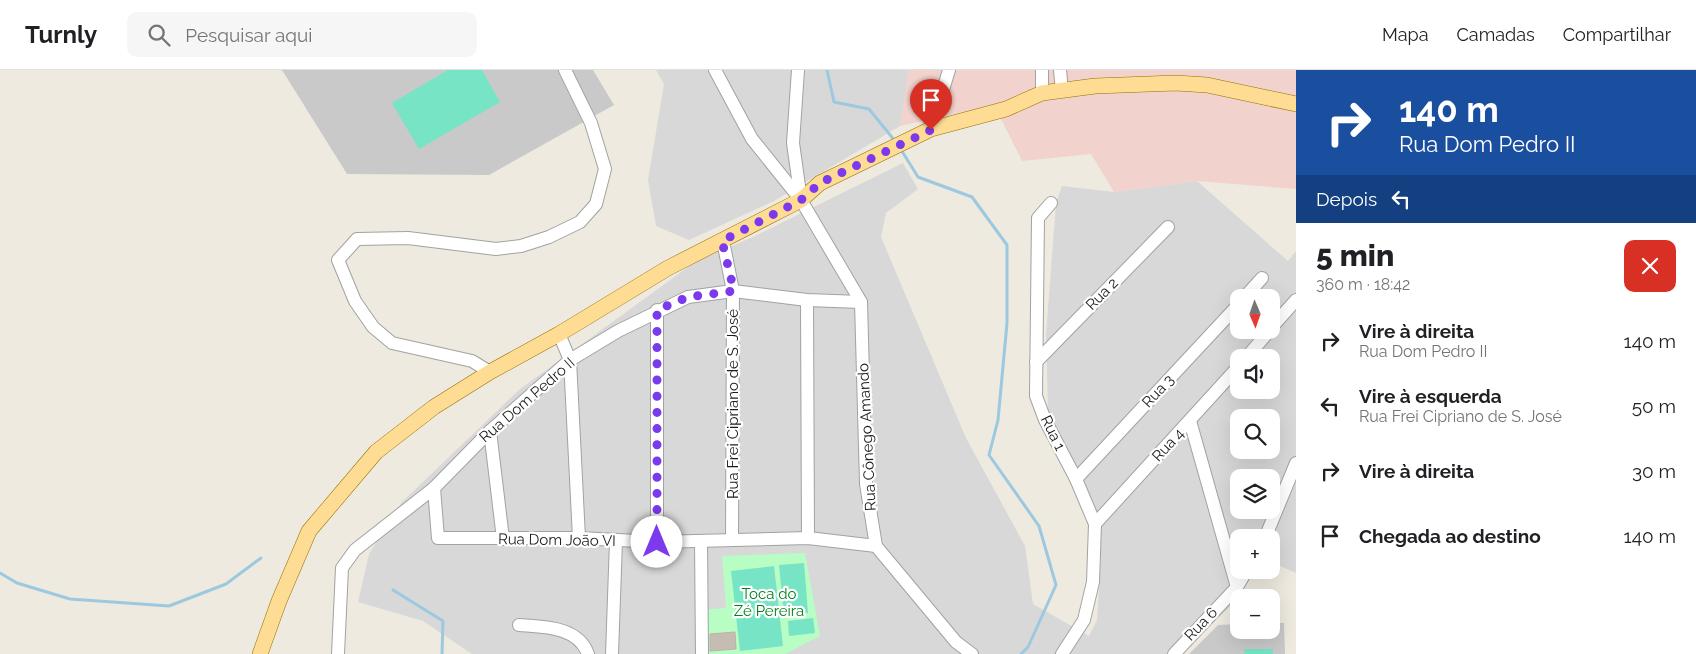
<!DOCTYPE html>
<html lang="pt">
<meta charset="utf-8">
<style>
:root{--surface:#fff;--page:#f6f6f6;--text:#202124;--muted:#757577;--line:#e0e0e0}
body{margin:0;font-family:Raleway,sans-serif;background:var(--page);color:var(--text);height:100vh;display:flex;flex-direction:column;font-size:19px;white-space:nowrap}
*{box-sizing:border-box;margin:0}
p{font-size:16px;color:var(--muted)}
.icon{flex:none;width:28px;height:28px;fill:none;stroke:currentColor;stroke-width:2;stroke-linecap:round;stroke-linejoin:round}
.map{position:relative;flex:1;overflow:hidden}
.panel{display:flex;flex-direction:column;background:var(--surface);width:400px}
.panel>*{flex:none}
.guide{background:#1a4fa0;color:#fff;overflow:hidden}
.needle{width:32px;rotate:178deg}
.fabs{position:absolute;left:1230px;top:219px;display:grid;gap:10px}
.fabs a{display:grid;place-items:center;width:50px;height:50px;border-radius:10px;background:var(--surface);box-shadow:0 5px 20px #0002;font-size:25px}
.pin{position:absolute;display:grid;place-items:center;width:42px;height:42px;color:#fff;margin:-51px -21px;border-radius:50% 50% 50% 0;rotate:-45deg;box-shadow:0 0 5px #0007}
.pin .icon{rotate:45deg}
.me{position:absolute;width:55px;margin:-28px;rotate:0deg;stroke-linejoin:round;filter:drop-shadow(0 0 4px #0008)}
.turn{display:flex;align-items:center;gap:18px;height:105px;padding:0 20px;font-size:22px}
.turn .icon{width:65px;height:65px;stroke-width:2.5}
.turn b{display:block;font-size:35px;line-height:42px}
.then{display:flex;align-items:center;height:48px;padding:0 20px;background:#0003;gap:10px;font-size:19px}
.round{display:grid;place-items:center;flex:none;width:52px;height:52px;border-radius:10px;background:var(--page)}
.summary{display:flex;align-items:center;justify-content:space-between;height:85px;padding:0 20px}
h1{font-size:30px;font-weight:800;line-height:38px}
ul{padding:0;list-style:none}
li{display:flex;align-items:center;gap:15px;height:65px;padding:0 20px}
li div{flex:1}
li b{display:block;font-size:19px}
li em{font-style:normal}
header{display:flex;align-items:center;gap:30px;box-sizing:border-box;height:70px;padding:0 25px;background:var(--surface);border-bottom:1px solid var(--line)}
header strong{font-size:24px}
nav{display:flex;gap:28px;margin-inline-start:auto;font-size:18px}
.search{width:350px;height:45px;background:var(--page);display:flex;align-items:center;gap:12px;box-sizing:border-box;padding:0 18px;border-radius:10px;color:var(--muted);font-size:19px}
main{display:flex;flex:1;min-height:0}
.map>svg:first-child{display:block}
</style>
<header>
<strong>Turnly</strong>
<div class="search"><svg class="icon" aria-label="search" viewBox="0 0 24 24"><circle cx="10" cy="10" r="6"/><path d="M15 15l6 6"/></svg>Pesquisar aqui</div>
<nav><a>Mapa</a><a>Camadas</a><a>Compartilhar</a></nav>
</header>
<main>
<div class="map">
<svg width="1296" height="584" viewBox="0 0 1296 584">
<rect width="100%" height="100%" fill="#eeeadf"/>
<g fill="#d9d8d8" fill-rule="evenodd">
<path d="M 656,0 L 909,0 L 900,56 L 774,131 L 689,170 L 656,156 L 648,110 L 664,14 Z"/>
<path d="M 903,93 L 918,119 L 886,143 L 881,167 L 966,368 L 1025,476 L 1033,534 L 1089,566 L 1097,550 L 1101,485 L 1094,436 L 1048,340 L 1046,265 L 1056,133 L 1062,116 L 1114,122 L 1197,111 L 1288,191 L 1296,181 L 1296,503 L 1271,492 L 1271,468 L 1239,468 L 1239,500 L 1247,500 L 1233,534 L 1180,584 L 472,584 L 423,551 L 358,532 L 369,484 L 402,432 L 520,319 L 695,192 L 753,167 ZM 1239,228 L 1271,228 L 1271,260 L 1239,260 ZM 1239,288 L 1271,288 L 1271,320 L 1239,320 ZM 1239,348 L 1271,348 L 1271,380 L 1239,380 ZM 1239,408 L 1271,408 L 1271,440 L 1239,440 Z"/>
</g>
<path fill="#f1d2cc" d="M 909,0 L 1296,0 L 1296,119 L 1197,111 L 1114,122 L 1091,84 L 1022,91 L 994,35 L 900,56 Z"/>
<g fill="#c9c9c9">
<path d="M 282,0 L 593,0 L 614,35 L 489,105 L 347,104 Z"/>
<path d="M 1271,553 L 1284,553 L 1285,584 L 1189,584 L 1218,555 L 1239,554 L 1239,560 L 1271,560 Z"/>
</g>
<path fill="#b7fdc4" d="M 805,483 L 820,566 L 785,584 L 698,584 L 699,540 L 726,538 L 722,486 Z"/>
<g fill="#76e4c5">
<path d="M 448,0 L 482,0 L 500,32 L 419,79 L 392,33 Z"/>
<path d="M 804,493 L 808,543 L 784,545 L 779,495 Z"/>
<path d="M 774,496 L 783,576 L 740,581 L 731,501 Z"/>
<path d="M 813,548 L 815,563 L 789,566 L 788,551 Z"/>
<rect x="1244" y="579" width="29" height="5"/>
</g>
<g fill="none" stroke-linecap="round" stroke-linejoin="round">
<g stroke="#9cc9df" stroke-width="3">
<path d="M 827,0 L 834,32 L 869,39 L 895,71"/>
<path d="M 900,78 L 918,107 L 972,127 L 1007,175 L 1007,253 L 998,350 L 989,385 L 1039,456 L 1056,515 L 1028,577 L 1021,584"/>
<path d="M 0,503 L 17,513 L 70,529 L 169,536 L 226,514 L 261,488"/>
<path d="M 393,520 L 443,551 L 442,584"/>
</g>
</g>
<path fill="#c5bdb3" stroke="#c0b2a1" d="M 735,562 L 736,579 L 710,581 L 710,564 Z"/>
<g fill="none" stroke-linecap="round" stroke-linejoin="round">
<g stroke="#a2a2a2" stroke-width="14">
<g id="minor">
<path d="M 715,0 L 752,69 L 801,130 L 861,232 L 866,414 L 876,476 L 956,572 L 972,584"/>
<path d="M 798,0 L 793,73 L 801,130"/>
<path d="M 1042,0 L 1042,23"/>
<path d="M 1060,0 L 1062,21"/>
<path d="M 931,59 L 949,0"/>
<path d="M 1051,133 L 1038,148 L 1036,326 L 1045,350 L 1076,409 L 1095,454 L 1093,512 L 1084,550 L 1062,584"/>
<path d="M 723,171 L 733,221 L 732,469"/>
<path d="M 1244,228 L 1262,208"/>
<path d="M 807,230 L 808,468"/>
<path d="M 1271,258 L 1296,230"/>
<path d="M 559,264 L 570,290 L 579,468"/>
<path d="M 1246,288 L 1270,260"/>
<path d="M 1036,292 L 1168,157"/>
<path d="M 490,302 L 472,291 L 392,273 L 373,257 L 355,231 L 338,190 L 357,169 L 408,168 L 496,179 L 521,176 L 549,167 L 580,152 L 596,134 L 605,99 L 591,53 L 565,0"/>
<path d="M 1190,351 L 1237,517"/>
<path d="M 490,361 L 503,469"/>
<path d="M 1076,409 L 1239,234"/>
<path d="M 434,418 L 438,468 L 579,468 L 657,472 L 808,468 L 876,476"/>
<path d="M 1095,454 L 1239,296"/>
<path d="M 1265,468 L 1296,393"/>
<path d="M 701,471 L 702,584"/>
<path d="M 657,472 L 657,240"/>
<path d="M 519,555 C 543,557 578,556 588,584"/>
<path d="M 338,584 L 342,498 L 355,480 L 434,418 L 490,361 L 570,290 L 618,261 L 688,227 L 733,221 L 807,230 L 861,232"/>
<path d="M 612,584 L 616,471"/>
<path d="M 1174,584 L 1237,517 L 1247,500"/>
</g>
</g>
<g stroke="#927100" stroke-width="16">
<path id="major" d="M 260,584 L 279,531 L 309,461 L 376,382 L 434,337 L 490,302 L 559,264 L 668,198 L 801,130 L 820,113 L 931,59 L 1006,39 L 1042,23 L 1095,16 L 1176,13 L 1207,15 L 1296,34"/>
</g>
<use href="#minor" stroke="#fff" stroke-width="12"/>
<use href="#major" stroke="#ffdc93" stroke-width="15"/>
</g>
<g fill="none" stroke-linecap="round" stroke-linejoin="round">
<path stroke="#7c3aed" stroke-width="9" stroke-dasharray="0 16.2" d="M 657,472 L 657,240 L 688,227 L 734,221 L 722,171 L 801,130 L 820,113 L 931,60"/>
</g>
<g text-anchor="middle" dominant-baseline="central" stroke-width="4.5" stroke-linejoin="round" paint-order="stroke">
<g font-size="15" fill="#1b1b1b" stroke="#fff">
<text transform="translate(1102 224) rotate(-45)">Rua 2</text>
<text transform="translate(1158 321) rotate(-47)">Rua 3</text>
<text transform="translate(527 330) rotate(-41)">Rua Dom Pedro II</text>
<text transform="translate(733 334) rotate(-90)">Rua Frei Cipriano de S. José</text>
<text transform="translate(1053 363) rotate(64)">Rua 1</text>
<text transform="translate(867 367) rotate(-93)">Rua Cônego Amando</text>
<text transform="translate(1168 375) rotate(-47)">Rua 4</text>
<text transform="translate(557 470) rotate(1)">Rua Dom João VI</text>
<text transform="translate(1201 554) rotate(-46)">Rua 6</text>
</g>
<g font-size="15" fill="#037f1b" stroke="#fff">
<text x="769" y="524">Toca do<tspan x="769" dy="17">Zé Pereira</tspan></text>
</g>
</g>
</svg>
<div class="fabs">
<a><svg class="needle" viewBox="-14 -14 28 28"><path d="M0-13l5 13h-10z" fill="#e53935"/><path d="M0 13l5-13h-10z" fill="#757577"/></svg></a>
<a><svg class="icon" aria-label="sound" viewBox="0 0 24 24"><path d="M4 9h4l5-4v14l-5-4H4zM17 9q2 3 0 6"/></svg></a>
<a><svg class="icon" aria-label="search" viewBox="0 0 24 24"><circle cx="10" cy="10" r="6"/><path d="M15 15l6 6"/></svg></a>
<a><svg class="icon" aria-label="layers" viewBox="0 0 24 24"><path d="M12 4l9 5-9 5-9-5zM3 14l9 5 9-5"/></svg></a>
<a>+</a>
<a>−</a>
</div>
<div class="pin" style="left:931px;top:60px;background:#d93025"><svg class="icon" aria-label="arrive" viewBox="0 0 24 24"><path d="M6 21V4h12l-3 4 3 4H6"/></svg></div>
<svg class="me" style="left:657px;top:472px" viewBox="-20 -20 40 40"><circle r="19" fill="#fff"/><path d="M0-13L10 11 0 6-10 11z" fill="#7c3aed"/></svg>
</div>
<section class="panel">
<div class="guide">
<div class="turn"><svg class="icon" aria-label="right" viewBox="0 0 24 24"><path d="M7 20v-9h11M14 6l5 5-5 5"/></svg><div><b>140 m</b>Rua Dom Pedro II</div></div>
<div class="then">Depois<svg class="icon" aria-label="left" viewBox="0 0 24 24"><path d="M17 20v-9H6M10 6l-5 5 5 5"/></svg></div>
</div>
<div class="summary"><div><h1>5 min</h1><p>360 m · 18:42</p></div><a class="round" style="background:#d93025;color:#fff"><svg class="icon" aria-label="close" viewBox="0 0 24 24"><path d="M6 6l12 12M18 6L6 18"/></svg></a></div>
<ul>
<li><svg class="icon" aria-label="right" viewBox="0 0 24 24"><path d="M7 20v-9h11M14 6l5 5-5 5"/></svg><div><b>Vire à direita</b><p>Rua Dom Pedro II</p></div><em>140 m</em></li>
<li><svg class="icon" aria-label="left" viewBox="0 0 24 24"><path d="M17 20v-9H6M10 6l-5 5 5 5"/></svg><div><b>Vire à esquerda</b><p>Rua Frei Cipriano de S. José</p></div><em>50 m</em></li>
<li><svg class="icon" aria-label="right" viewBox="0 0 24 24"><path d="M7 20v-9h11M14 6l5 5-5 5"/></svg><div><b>Vire à direita</b></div><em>30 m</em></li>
<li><svg class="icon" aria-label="arrive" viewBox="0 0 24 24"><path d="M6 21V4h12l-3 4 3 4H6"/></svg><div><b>Chegada ao destino</b></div><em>140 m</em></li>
</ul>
</section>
</main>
